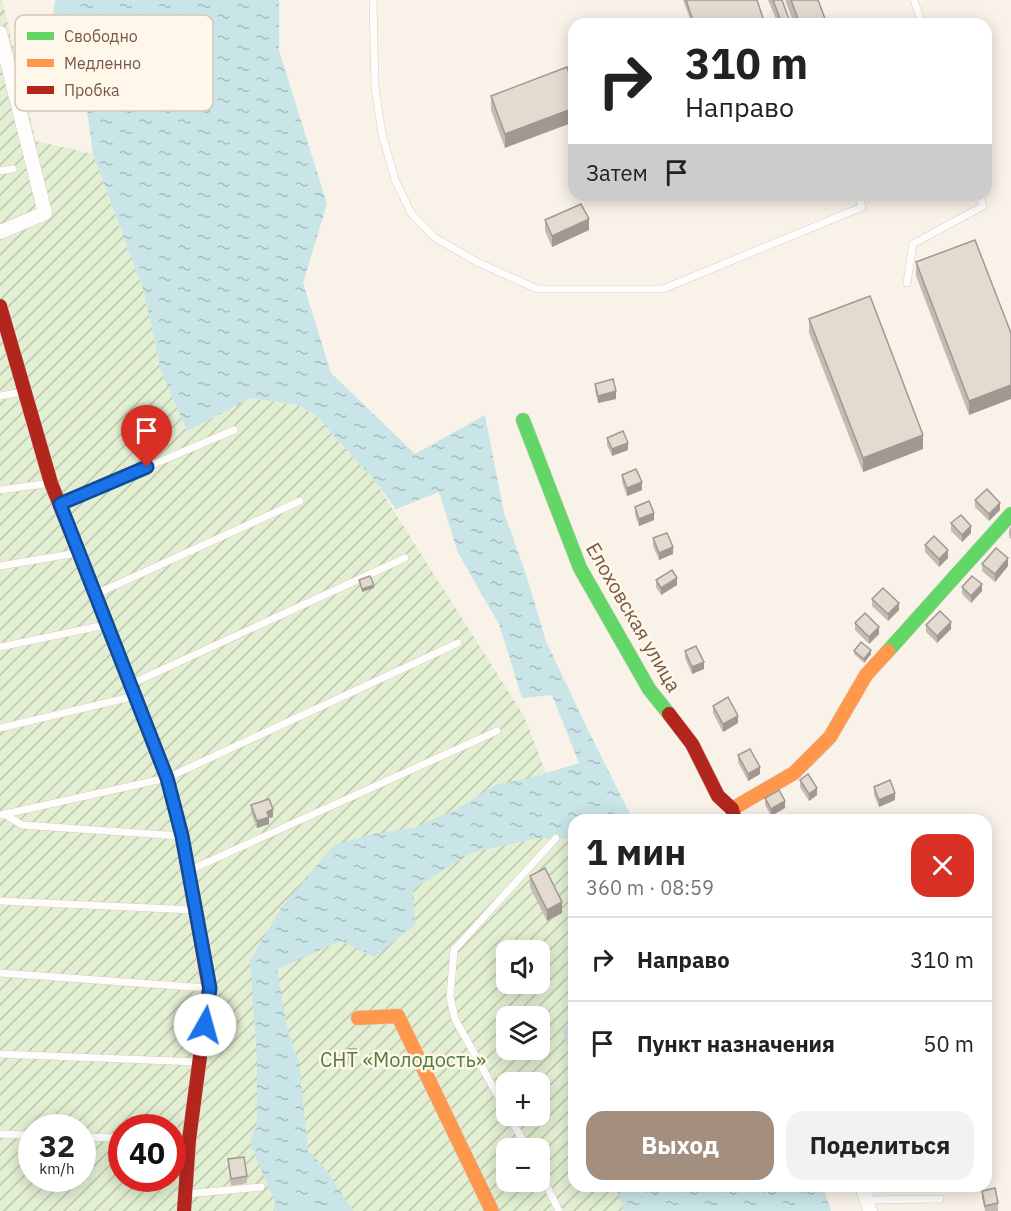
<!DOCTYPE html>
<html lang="ru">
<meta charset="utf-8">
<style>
:root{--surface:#fff;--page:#f2f2f2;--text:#222;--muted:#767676;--line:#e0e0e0;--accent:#a48f7f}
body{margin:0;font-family:"IBM Plex Sans",sans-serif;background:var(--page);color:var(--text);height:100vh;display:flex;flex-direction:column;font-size:22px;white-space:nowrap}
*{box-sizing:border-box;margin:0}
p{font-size:20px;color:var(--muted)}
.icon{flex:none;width:33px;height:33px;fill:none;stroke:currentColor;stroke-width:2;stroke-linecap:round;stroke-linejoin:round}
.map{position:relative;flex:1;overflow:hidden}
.details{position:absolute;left:568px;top:814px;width:424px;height:378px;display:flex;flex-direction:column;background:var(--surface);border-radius:18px;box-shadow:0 3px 15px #0003}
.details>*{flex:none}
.banner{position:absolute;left:568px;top:18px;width:424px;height:183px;border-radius:18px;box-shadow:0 3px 15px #0003;background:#fff;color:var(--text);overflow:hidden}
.tools{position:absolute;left:496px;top:940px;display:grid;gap:12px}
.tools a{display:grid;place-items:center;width:54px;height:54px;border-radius:12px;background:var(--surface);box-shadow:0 3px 15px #0003;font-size:30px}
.speed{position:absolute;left:18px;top:1114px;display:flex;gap:12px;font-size:30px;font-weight:700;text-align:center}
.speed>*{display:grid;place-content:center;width:78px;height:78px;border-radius:50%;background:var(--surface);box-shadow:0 3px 15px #0003;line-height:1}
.speed small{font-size:15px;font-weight:400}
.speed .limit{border:9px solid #d22;background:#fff;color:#111}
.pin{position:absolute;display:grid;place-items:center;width:51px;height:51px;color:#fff;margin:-62px -26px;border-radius:50% 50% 50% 0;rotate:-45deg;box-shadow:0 0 6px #0007}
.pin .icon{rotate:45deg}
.me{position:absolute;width:66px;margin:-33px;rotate:7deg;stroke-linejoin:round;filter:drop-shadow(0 0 4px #0008)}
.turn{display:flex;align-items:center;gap:21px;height:126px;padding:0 18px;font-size:27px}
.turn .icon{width:78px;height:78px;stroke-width:2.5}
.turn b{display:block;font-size:42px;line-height:51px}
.then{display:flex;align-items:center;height:57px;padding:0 18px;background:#0003;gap:12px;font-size:22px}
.round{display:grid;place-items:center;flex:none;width:63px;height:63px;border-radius:18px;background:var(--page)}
.head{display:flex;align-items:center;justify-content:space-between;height:102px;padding:0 18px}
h1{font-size:36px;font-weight:800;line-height:45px}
.button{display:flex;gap:12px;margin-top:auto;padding:12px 18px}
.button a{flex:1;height:69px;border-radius:18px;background:var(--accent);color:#fff;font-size:24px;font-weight:800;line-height:69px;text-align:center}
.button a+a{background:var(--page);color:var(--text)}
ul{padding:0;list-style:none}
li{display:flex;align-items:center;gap:18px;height:84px;padding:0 18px;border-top:2px solid var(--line)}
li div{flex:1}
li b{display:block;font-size:22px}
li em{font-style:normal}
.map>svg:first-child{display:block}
</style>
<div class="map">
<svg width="1011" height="1211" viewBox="0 0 1011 1211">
<defs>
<pattern id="garden-furrows" width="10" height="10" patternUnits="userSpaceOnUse" patternTransform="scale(1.5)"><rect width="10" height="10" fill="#e2efd2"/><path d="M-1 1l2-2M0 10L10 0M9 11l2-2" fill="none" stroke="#bcc5ac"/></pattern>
<pattern id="water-ripples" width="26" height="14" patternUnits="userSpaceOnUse" patternTransform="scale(1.5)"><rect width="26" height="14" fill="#c9e5e8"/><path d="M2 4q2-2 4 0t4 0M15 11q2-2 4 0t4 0" fill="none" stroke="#a8bdbe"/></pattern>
</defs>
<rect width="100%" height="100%" fill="#f8f2e8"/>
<path fill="url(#garden-furrows)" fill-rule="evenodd" d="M 0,0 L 2,0 L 36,141 L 93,154 L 144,292 L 161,371 L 187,431 L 251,398 L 297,405 L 315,415 L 374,480 L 524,716 L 551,786 L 558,838 L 569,838 L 574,851 L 574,1186 L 633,1187 L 643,1211 L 0,1211 ZM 507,951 L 540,951 L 540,984 L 507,984 ZM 507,1017 L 540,1017 L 540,1050 L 507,1050 ZM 507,1083 L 540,1083 L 540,1116 L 507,1116 ZM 32,1128 L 82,1128 L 82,1179 L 32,1179 ZM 122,1128 L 172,1128 L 172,1179 L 122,1179 ZM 507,1149 L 540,1149 L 540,1182 L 507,1182 Z"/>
<g fill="url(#water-ripples)">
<path d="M 55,0 L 279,0 L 279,50 L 327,204 L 303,283 L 331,373 L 415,454 L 485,415 L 504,513 L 526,574 L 546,641 L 587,728 L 633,820 L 574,820 L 574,851 L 569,838 L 539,838 L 473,852 L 413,889 L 415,925 L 374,957 L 341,941 L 277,969 L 287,1027 L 299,1063 L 308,1151 L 325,1168 L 353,1211 L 274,1211 L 275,1202 L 250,1143 L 257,1121 L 257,1058 L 250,961 L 281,908 L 334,845 L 373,834 L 413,828 L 455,810 L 496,785 L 533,777 L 579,763 L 552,695 L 522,698 L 499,624 L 458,553 L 439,492 L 396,509 L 374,480 L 315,415 L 297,405 L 251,398 L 187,431 L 161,371 L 144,292 L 93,154 L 87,111 L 77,70 L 52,25 Z"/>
<path d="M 574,1019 L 574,1064 L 563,1031 Z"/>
<path d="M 616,1187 L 823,1187 L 831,1211 L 624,1211 Z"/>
</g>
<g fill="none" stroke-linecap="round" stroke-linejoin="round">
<g stroke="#d6cec5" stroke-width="8">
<g id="lane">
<path d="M 373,0 L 375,87 L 382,134 L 395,180 L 411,213 L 434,237 L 477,262 L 537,289 L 663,289 L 862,207 L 858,195"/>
<path d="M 914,0 L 922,24"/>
<path d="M 0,171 L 13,169"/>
<path d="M 907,283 L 913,244 L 983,206 L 979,195"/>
<path d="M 0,396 L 22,392"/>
<path d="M 0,490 L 51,483"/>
<path d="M 60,504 L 234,430"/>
<path d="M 0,566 L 77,553"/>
<path d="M 96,594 L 300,501"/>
<path d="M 0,647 L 105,625"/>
<path d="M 131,684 L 405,558"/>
<path d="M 0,728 L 135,696"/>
<path d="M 4,814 L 22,825 L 181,836"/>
<path d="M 0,815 L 167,778 L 458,643"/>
<path d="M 190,870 L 497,731"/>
<path d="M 0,901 L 193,910"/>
<path d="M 0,973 L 207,988"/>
<path d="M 0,1054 L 198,1062"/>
<path d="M 507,1112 L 455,1019 L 450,997 L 454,950 L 556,838"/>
<path d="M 509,1116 L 528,1149"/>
<path d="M 0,1134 L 32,1135"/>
<path d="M 82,1137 L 122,1138"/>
<path d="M 172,1140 L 189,1140"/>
<path d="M 540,1172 L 559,1211"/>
<path d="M 186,1194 L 261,1187"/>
<path d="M 866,1200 L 940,1199"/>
</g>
</g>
<g stroke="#d6cec5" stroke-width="15">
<g id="street">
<path d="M 0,33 L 45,213 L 0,232"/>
<path d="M 862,1186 L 870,1211"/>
</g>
</g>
<g stroke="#d6cec5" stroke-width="15">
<g id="fast">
<path d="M 523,420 L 580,568 L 649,689 L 669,714"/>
<path d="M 85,568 L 167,778 L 182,836 L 193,897"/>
<path d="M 888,651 L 1011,514"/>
</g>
</g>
<g stroke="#d6cec5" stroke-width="15">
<g id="slow">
<path d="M 732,809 L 794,773 L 830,737 L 866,675 L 888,651"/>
<path d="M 358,1018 L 398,1016 L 492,1211"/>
</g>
</g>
<g stroke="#d6cec5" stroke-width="15">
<g id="jam">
<path d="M 0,306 L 51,483 L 85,568"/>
<path d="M 669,714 L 692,744 L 718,796 L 732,809 L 735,820"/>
<path d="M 184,1211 L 189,1140 L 209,988 L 193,897"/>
</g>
</g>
<use href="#lane" stroke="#fefdfc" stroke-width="7"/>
<use href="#street" stroke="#fefdfc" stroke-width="14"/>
<use href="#fast" stroke="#63d668" stroke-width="14"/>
<use href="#slow" stroke="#ff974d" stroke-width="14"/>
<use href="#jam" stroke="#b3261e" stroke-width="14"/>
</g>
<g fill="#c4bbb3">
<path d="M 683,0 L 757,0 L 765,24 L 692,24 Z"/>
<path d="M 768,0 L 782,0 L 790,24 L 778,24 Z"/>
<path d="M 785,0 L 818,0 L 827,24 L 794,24 Z"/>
<path d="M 574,87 L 505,148 L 491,110 L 491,96 Z"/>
<path d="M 545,220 L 589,230 L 552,247 L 545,231 Z"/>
<path d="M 916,262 L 1011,333 L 969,415 L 916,276 Z"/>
<path d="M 809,319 L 923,449 L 863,472 L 809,333 Z"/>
<path d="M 595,384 L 616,399 L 598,403 L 595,391 Z"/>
<path d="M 607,438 L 628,450 L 612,456 L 607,445 Z"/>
<path d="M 622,475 L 642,490 L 627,496 L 622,482 Z"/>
<path d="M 975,500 L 1000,510 L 989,521 L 975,507 Z"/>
<path d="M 635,507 L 654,520 L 639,526 L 635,515 Z"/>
<path d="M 951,523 L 971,533 L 962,542 L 951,531 Z"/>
<path d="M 1011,527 L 1011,539 L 1009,537 L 1009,530 Z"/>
<path d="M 653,538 L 673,554 L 659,560 L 653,546 Z"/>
<path d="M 925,545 L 948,558 L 939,567 L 925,552 Z"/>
<path d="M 982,564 L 1008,566 L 995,582 L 982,571 Z"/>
<path d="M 656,580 L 677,585 L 661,595 L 656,587 Z"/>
<path d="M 962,587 L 982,591 L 971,603 L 962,594 Z"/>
<path d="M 872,599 L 899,610 L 888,621 L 872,606 Z"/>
<path d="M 855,623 L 879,634 L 869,644 L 855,630 Z"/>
<path d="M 926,625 L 951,629 L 937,643 L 926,632 Z"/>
<path d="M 685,651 L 704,669 L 692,674 L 685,658 Z"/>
<path d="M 854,651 L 871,654 L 864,663 L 854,654 Z"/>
<path d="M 713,706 L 738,723 L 723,732 L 713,713 Z"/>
<path d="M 738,755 L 760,774 L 748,781 L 738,762 Z"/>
<path d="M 800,780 L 817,795 L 809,801 L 800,787 Z"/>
<path d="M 874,787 L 895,800 L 879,807 L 874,795 Z"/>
<path d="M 765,798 L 785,808 L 771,816 L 765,805 Z"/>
<path d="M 251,805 L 273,817 L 269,818 L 269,824 L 257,828 L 251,813 Z"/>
<path d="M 530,876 L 562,913 L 547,921 L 530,887 Z"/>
<path d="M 349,1049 L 356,1049 L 355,1063 L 349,1063 Z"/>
<path d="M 228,1159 L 247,1176 L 247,1183 L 231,1186 Z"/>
<path d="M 982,1191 L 998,1203 L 998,1211 L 985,1211 L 982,1198 Z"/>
</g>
<g fill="#a09992">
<path d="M 574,108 L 574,122 L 505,148 L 505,134 Z"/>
<path d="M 589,219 L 589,230 L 552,247 L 552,236 Z"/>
<path d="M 1011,385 L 1011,399 L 969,415 L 969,401 Z"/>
<path d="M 616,391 L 616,399 L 598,403 L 598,396 Z"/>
<path d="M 923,435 L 923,449 L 863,472 L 863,458 Z"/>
<path d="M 628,443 L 628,450 L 612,456 L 612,449 Z"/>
<path d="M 642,482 L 642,490 L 627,496 L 627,488 Z"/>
<path d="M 1000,503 L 1000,510 L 989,521 L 989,514 Z"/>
<path d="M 654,513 L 654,520 L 639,526 L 639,519 Z"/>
<path d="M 971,526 L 971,533 L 962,542 L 962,535 Z"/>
<path d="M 673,547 L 673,554 L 659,560 L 659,553 Z"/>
<path d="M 948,550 L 948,558 L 939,567 L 939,559 Z"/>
<path d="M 1008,558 L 1008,566 L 995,582 L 995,574 Z"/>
<path d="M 677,578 L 677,585 L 661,595 L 661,588 Z"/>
<path d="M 982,584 L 982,591 L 971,603 L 971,596 Z"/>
<path d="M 374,585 L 374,588 L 362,592 L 362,589 Z"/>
<path d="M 899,603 L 899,610 L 888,621 L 888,614 Z"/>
<path d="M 951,622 L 951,629 L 937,643 L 937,636 Z"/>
<path d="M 879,627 L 879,634 L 869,644 L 869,637 Z"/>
<path d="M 871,650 L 871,654 L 864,663 L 864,659 Z"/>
<path d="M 704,662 L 704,669 L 692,674 L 692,667 Z"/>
<path d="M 738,716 L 738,723 L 723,732 L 723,724 Z"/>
<path d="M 760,767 L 760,774 L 748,781 L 748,774 Z"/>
<path d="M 817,788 L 817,795 L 809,801 L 809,794 Z"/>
<path d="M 895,793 L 895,800 L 879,807 L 879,800 Z"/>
<path d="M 785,801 L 785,808 L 771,816 L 771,809 Z"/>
<path d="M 273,809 L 273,817 L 269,818 L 269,824 L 257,828 L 257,821 L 267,812 Z"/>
<path d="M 562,902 L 562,913 L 547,921 L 547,910 Z"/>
</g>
<g fill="#e4dad0" stroke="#a09992" stroke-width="1.5">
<path d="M 686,0 L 757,0 L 765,24 L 694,24 Z"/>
<path d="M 773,0 L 782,0 L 790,22 L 785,24 L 782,24 Z"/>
<path d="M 791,0 L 818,0 L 827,24 L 800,24 Z"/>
<path d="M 567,67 L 574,87 L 574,108 L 505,134 L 491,96 Z"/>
<path d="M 581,204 L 589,219 L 552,236 L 545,220 Z"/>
<path d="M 975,240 L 1011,333 L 1011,385 L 969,401 L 916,262 Z"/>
<path d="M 870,296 L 923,435 L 863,458 L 809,319 Z"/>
<path d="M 613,379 L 616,391 L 598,396 L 595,384 Z"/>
<path d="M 623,431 L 628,443 L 612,449 L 607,438 Z"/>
<path d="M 636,469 L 642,482 L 627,488 L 622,475 Z"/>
<path d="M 987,489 L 1000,503 L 989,514 L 975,500 Z"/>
<path d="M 649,501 L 654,513 L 639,519 L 635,507 Z"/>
<path d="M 961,515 L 971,526 L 962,535 L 951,523 Z"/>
<path d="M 667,533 L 673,547 L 659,553 L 653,538 Z"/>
<path d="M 934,536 L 948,550 L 939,559 L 925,545 Z"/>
<path d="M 996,548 L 1008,558 L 995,574 L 982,564 Z"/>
<path d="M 672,570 L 677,578 L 661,588 L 656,580 Z"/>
<path d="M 370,576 L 374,585 L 362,589 L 359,580 Z"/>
<path d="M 972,576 L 982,584 L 971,596 L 962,587 Z"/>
<path d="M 883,588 L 899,603 L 888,614 L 872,599 Z"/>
<path d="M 940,611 L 951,622 L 937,636 L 926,625 Z"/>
<path d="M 865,613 L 879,627 L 869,637 L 855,623 Z"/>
<path d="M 861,642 L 871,650 L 864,659 L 854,651 Z"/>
<path d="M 696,646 L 704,662 L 692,667 L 685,651 Z"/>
<path d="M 728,697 L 738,716 L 723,724 L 713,706 Z"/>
<path d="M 750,749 L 760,767 L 748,774 L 738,755 Z"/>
<path d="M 808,774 L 817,788 L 809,794 L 800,780 Z"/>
<path d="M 890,780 L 895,793 L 879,800 L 874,787 Z"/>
<path d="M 779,790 L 785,801 L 771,809 L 765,798 Z"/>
<path d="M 269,799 L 273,809 L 267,812 L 269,817 L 257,821 L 251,805 Z"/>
<path d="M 545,868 L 562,902 L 547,910 L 530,876 Z"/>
<path d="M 349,1049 L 356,1049 L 355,1059 L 349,1059 Z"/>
<path d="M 244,1157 L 247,1176 L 231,1179 L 228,1159 Z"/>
<path d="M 995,1188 L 998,1203 L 985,1206 L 982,1191 Z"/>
</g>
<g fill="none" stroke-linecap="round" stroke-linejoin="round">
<g stroke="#114b97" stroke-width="15">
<path id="route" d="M 147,467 L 60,504 L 167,778 L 182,836 L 210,988 L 205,1025"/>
</g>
<use href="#route" stroke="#1a73e8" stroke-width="10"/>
</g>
<g text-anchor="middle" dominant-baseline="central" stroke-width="5" stroke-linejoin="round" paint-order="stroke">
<g font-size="20" fill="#775947" stroke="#fff7e9">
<text transform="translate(634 617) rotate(60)">Елоховская улица</text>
</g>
<g font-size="20" fill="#4f7d3e" stroke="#fff7e9">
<text x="403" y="1059">СНТ «Молодость»</text>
</g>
</g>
<rect x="15" y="15" width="198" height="96" rx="9" fill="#fff7e9" stroke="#d6c8b8" stroke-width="1.5"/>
<rect x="27" y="32" width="27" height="8" fill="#63d668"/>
<rect x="27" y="59" width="27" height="8" fill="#ff974d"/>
<rect x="27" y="86" width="27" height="8" fill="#b3261e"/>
<g font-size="16" fill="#775947">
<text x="64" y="42">Свободно</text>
<text x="64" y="69">Медленно</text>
<text x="64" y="96">Пробка</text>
</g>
</svg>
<div class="tools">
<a><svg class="icon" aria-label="sound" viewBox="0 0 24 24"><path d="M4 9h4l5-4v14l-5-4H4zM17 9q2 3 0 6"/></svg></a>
<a><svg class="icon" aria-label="layers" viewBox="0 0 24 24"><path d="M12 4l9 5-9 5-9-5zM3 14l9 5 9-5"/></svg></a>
<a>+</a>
<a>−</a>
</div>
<div class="speed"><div>32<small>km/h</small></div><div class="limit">40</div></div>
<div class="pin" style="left:147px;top:467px;background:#d93025"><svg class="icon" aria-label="arrive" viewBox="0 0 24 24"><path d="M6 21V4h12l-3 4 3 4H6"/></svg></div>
<svg class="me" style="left:205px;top:1025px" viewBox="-20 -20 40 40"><circle r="19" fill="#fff"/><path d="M0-13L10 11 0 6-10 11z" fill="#1a73e8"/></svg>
<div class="banner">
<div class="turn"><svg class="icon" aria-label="right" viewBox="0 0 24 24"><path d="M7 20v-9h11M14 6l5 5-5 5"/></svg><div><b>310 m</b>Направо</div></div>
<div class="then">Затем<svg class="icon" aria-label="arrive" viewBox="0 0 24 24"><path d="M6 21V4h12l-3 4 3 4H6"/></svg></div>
</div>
<section class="details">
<div class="head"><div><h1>1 мин</h1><p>360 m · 08:59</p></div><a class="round" style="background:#d93025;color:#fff"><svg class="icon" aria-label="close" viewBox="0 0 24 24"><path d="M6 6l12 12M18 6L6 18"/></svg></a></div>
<ul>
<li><svg class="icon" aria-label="right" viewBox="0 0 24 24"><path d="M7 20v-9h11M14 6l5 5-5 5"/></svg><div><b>Направо</b></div><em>310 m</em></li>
<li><svg class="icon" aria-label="arrive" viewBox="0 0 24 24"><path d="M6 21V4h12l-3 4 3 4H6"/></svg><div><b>Пункт назначения</b></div><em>50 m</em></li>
</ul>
<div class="button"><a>Выход</a><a>Поделиться</a></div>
</section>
</div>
